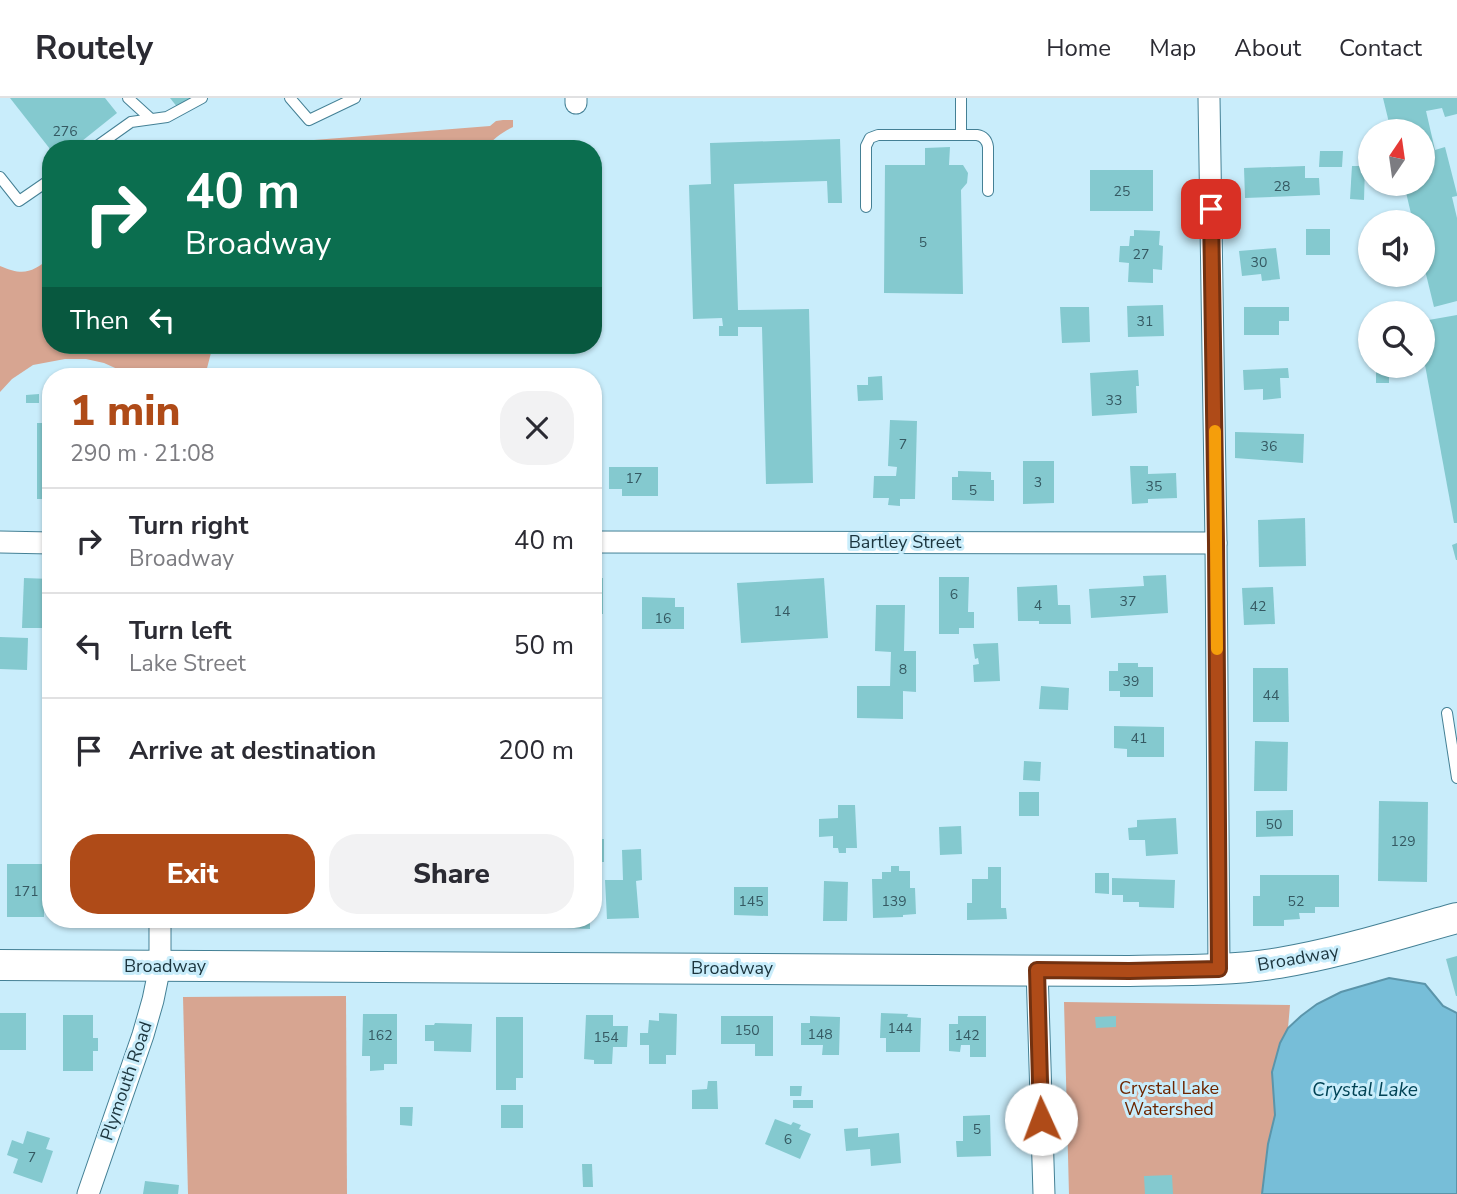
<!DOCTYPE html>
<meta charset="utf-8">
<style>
:root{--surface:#fff;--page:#f2f2f3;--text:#2b2b33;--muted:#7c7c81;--line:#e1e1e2;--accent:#af4b18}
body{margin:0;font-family:"Nunito Sans",sans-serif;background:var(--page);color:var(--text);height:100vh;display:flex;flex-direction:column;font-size:26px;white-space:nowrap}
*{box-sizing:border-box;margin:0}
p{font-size:23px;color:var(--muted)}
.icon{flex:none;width:38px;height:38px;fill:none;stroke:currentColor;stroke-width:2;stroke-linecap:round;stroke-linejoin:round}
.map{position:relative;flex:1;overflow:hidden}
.drawer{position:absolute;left:42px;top:270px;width:560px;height:560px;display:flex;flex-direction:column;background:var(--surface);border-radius:28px;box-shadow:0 2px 5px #0004}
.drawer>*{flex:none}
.top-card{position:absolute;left:42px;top:42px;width:560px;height:214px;border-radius:28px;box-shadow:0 2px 5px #0004;background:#0b6e4f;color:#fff;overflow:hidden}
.needle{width:46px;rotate:13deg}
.controls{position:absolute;left:1358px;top:21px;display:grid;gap:14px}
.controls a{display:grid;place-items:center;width:77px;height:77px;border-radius:50%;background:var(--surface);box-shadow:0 2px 5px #0004;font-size:35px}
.pin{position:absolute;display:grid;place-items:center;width:60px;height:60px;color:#fff;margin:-30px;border-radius:14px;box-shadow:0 4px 10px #0006}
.me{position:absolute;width:77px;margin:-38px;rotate:358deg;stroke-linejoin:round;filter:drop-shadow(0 0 5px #0008)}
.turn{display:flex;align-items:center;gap:24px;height:147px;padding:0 28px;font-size:32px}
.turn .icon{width:91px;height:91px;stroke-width:2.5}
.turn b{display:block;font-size:49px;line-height:60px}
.then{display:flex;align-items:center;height:66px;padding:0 28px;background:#0003;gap:14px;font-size:26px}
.round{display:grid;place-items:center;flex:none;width:74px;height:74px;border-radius:28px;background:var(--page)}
.overview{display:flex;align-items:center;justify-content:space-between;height:119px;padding:0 28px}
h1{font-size:42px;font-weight:800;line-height:52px;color:var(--accent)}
.primary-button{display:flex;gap:14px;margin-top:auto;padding:14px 28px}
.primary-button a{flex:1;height:80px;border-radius:28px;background:var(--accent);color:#fff;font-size:28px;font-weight:800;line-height:80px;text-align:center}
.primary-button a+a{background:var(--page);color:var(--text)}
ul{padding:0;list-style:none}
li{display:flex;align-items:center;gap:21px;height:105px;padding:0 28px;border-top:2px solid var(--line)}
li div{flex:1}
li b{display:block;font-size:26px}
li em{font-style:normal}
header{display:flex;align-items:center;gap:42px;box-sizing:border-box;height:98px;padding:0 35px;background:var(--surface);border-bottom:2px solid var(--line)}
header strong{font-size:33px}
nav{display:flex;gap:38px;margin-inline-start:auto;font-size:24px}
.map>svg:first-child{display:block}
</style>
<header>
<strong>Routely</strong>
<nav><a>Home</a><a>Map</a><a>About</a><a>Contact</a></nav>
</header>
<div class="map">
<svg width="1457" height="1096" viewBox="0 0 1457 1096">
<rect width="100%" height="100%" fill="#c9edfb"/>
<g fill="#d7a591">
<path d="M 503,22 L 513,22 L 513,29 C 502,34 492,42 485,51 L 285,51 L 314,42 L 490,28 L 496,23 Z"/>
<path d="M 51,159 L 51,247 L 213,247 L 205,278 L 133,278 L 104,265 L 86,261 L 65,261 L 33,267 L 12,281 L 0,294 L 0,168 C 23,178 32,175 51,159 Z"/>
<path d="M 346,898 L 347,1096 L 188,1096 L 183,899 Z"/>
<path d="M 1064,904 L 1290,907 L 1288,930 L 1280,945 L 1272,974 L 1275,1017 L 1268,1046 L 1262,1096 L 1069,1096 Z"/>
</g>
<path fill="#77bed8" stroke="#5b95aa" stroke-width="2" d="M 1389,880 L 1425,886 L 1443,908 L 1457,915 L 1457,1096 L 1262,1096 L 1268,1046 L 1275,1017 L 1272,974 L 1280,945 L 1288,930 L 1301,918 L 1317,906 L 1341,894 Z"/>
<g fill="#84c9cf">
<path d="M 10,0 L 105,0 L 117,15 L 72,51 L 50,51 Z"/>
<path d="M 170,0 L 191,0 L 178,10 Z"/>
<path d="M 1383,0 L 1457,0 L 1457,16 L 1445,19 L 1442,10 L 1426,13 L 1435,52 L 1445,49 L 1457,96 L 1457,98 L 1452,99 L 1457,120 L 1457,203 L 1434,209 L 1423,164 L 1423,124 L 1413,124 L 1404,86 L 1423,86 L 1423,33 L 1391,33 Z"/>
<path d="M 840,41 L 842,105 L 828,105 L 827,83 L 734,86 L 738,212 L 809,211 L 813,385 L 766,386 L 762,229 L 738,229 L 738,238 L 719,238 L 719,228 L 723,228 L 722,220 L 693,221 L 689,87 L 711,86 L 710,45 Z"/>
<path d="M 950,49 L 949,67 L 963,67 L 968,75 L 967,85 L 961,92 L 963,196 L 884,195 L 885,67 L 925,67 L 925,50 Z"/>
<path d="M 1320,53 L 1343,53 L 1342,69 L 1319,69 Z"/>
<path d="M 1305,68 L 1305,80 L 1319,80 L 1320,97 L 1245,100 L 1244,70 Z"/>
<path d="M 1352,68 L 1365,68 L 1364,102 L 1350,101 Z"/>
<rect x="1090" y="72" width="63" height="41"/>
<rect x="1306" y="131" width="24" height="26"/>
<path d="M 1134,132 L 1160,133 L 1159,147 L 1163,148 L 1162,172 L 1153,171 L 1153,185 L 1128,184 L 1129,165 L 1119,164 L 1120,148 L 1129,148 L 1130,138 L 1134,138 Z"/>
<path d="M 1276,150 L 1280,181 L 1262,183 L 1261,176 L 1242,178 L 1239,153 Z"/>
<path d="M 1163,207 L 1164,238 L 1128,239 L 1127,208 Z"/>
<path d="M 1060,209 L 1089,209 L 1090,244 L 1062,245 Z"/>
<path d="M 1244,209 L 1289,209 L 1289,223 L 1279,223 L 1279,237 L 1244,237 Z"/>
<path d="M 1457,217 L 1457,425 L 1454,425 L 1423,256 L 1423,223 Z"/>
<path d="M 1288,270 L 1289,280 L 1280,280 L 1281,300 L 1263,302 L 1263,291 L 1244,292 L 1243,272 Z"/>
<path d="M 1389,271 L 1389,285 L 1376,285 L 1376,272 Z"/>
<path d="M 1138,272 L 1139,288 L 1136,288 L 1137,315 L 1092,318 L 1090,275 Z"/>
<path d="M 882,278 L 883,302 L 858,303 L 857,287 L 868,287 L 868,279 Z"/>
<path d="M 39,296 L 39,305 L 26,305 L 26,297 Z"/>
<path d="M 890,322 L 917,323 L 915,401 L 900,401 L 900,408 L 888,407 L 889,400 L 873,400 L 874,378 L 896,378 L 897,369 L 888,368 Z"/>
<rect x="37" y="325" width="14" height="76"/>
<path d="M 1235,334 L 1304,336 L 1303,365 L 1235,360 Z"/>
<path d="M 1023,363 L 1054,363 L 1054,405 L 1023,406 Z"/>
<path d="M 1130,368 L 1148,368 L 1148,376 L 1176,375 L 1177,400 L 1148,401 L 1148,405 L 1132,406 Z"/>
<path d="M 609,369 L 658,369 L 658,398 L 622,398 L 622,391 L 609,391 Z"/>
<path d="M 958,373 L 991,374 L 991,382 L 994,382 L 994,403 L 952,402 L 952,379 L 958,379 Z"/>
<path d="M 1305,420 L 1306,468 L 1259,469 L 1258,422 Z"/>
<path d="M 1457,445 L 1457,462 L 1456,462 L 1452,447 Z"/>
<path d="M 1166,477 L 1168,515 L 1091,520 L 1089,491 L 1144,488 L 1143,478 Z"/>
<path d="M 939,479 L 969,479 L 968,514 L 974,514 L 974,530 L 959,530 L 959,536 L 939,536 Z"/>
<path d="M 24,480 L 51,481 L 51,530 L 22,530 Z"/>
<rect x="593" y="480" width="10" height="36"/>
<path d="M 824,480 L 828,540 L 741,545 L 737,485 Z"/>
<path d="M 1057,487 L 1058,507 L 1070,507 L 1071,526 L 1039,526 L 1039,523 L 1018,523 L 1017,489 Z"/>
<path d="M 1273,489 L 1275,526 L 1244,527 L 1242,490 Z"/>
<path d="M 642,499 L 675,500 L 675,509 L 684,509 L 684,531 L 642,531 Z"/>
<path d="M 876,507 L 905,507 L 904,553 L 916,553 L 916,594 L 903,593 L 903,621 L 857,620 L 857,588 L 890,588 L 891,554 L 875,553 Z"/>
<path d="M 0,539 L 28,540 L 27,572 L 0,571 Z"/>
<path d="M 998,545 L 1000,583 L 974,584 L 973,567 L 979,566 L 978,560 L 975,561 L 973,546 Z"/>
<path d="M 1118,565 L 1138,565 L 1138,569 L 1153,569 L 1153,599 L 1120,599 L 1120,593 L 1109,593 L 1109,573 L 1118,573 Z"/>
<path d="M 1253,570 L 1288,570 L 1289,624 L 1253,624 Z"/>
<path d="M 1041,588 L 1069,590 L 1068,612 L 1039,611 Z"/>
<path d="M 1114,628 L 1164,629 L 1164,659 L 1127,659 L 1127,651 L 1114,650 Z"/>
<path d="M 1255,643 L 1288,644 L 1287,693 L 1254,693 Z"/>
<path d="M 1024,663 L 1041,664 L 1040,683 L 1023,682 Z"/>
<rect x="1019" y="694" width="20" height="24"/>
<path d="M 1379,703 L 1428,704 L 1427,784 L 1378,783 Z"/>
<path d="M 838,707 L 855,707 L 857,750 L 846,750 L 846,755 L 839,755 L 838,750 L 833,750 L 833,738 L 819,739 L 819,721 L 838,720 Z"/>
<path d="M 1293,712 L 1293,738 L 1256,739 L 1256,713 Z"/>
<path d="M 1176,720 L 1178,756 L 1146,758 L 1145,742 L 1129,742 L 1128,730 L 1137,729 L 1137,722 Z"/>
<path d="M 961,728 L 962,756 L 940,757 L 939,729 Z"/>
<rect x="593" y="741" width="11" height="23"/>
<path d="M 641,751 L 642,782 L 636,783 L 639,820 L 607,821 L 605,782 L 623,782 L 622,752 Z"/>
<rect x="7" y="766" width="37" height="53"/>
<path d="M 891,768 L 899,768 L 899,773 L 910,773 L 910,790 L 915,790 L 916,816 L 903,817 L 903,819 L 873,820 L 872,781 L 882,781 L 882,774 L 891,774 Z"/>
<path d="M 988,769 L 1001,769 L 1001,810 L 1006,810 L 1007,821 L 967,822 L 967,805 L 972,805 L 972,781 L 988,781 Z"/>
<path d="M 1095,775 L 1109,775 L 1109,796 L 1095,795 Z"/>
<path d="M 1260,777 L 1339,777 L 1339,809 L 1315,809 L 1315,815 L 1299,815 L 1300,821 L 1284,822 L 1284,828 L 1253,828 L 1253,798 L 1260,798 Z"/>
<path d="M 1112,780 L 1175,782 L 1174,810 L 1139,809 L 1139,804 L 1123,804 L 1123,797 L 1112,797 Z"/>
<path d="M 824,783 L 848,784 L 847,823 L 823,823 Z"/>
<path d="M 734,789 L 768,789 L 768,818 L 734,817 Z"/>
<path d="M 229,821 L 269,821 L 269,827 L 229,826 Z"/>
<rect x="313" y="821" width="30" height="2"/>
<path d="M 418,821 L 456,821 L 456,825 L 446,825 L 445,828 L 418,828 Z"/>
<rect x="500" y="821" width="25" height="7"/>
<path d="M 566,821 L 590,821 L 590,831 L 566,830 Z"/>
<path d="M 1457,858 L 1457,898 L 1456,898 L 1446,861 Z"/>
<rect x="0" y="915" width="26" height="37"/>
<path d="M 659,915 L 677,916 L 676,957 L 666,957 L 666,966 L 649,966 L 649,947 L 640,947 L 640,935 L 648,935 L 649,922 L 659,923 Z"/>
<path d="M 881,915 L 908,916 L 907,919 L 921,920 L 920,954 L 886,954 L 886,940 L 880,940 Z"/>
<path d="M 363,916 L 397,916 L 397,966 L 384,966 L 384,972 L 370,973 L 370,958 L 362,958 Z"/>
<path d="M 63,917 L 93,917 L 93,940 L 98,940 L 98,953 L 93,953 L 93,973 L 63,973 Z"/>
<path d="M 586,917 L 613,917 L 613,928 L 628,928 L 627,949 L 613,949 L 612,966 L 594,966 L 594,962 L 584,961 Z"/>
<path d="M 721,918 L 773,918 L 773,958 L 755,958 L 755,946 L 721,946 Z"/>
<path d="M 810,918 L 840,919 L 839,957 L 822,957 L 823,947 L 801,947 L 801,925 L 810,925 Z"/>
<path d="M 958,918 L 986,918 L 986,959 L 970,959 L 970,947 L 961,947 L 960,954 L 949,953 L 949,926 L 958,926 Z"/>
<path d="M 1116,918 L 1116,929 L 1096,930 L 1095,919 Z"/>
<path d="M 496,919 L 523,919 L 523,980 L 516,980 L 516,992 L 496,992 Z"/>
<path d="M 435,925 L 472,926 L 471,954 L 434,953 L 434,943 L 425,943 L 425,927 L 434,927 Z"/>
<path d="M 708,983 L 717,983 L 718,1011 L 692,1011 L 692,992 L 707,991 Z"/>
<path d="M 790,988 L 802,988 L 801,998 L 790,998 Z"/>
<rect x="793" y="1002" width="20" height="8"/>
<rect x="501" y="1007" width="22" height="23"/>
<path d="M 400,1009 L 413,1009 L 412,1028 L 400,1027 Z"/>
<path d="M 990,1017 L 991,1058 L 957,1059 L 956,1043 L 963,1043 L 963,1018 Z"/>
<path d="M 775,1021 L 791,1027 L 793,1024 L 801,1027 L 799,1031 L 811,1036 L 800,1061 L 765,1046 Z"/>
<path d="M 858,1030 L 858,1039 L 899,1035 L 901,1065 L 871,1068 L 870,1051 L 846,1053 L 844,1031 Z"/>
<path d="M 27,1033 L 50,1040 L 46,1051 L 53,1053 L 42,1085 L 13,1075 L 18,1061 L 7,1057 L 12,1042 L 23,1046 Z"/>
<path d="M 582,1066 L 592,1066 L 593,1089 L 583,1089 Z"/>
<path d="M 1172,1077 L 1173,1096 L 1145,1096 L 1144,1078 Z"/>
<path d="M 145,1083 L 179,1087 L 178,1096 L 143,1096 Z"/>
</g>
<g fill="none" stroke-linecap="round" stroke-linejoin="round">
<g stroke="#448095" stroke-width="12">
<g id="lane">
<path d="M 128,0 L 151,21"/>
<path d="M 290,0 L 309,22 L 355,0"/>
<path d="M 961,37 L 961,0"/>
<path d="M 93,51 L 131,24 L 167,19 L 202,0"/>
<path d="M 0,79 L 19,103 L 51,81"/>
<path d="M 866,109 L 866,48 L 870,40 L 878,37 L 977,37 C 983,38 987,42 988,49 L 988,93"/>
<path d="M 1447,615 L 1457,680"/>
</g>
</g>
<g stroke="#448095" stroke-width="23">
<g id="street">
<path d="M 576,0 L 576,5"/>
<path d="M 1209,0 L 1216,445 L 1219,871"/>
<path d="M 0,444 L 51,445"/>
<path d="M 593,444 L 1216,445"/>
<path d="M 1037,871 L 1044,1096"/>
<path d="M 88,1096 L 143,937 L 153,902 L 160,868 L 160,821"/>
</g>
</g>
<g stroke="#448095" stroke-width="32">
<path id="secondary" d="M 0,867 L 1129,873 C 1179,872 1229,873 1279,865 C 1340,855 1398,836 1457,820"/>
</g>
<use href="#lane" stroke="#fff" stroke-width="10"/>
<use href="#street" stroke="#fff" stroke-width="21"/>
<use href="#secondary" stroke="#fff" stroke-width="30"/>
</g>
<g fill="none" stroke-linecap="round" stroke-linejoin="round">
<g stroke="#723110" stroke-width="18">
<path id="route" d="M 1041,1021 L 1037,872 L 1129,873 L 1219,871 L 1216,445 L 1211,111"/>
</g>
<use href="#route" stroke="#af4b18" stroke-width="12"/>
<path stroke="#f59e0b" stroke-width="12" d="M 1215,333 L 1217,551"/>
</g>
<g text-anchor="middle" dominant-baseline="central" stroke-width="6" stroke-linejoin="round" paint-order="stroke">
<g font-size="14" fill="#355962">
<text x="65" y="33">276</text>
<text x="1282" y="88">28</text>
<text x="1122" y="93">25</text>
<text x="923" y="144">5</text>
<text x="1141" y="156">27</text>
<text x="1259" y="164">30</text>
<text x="1145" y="223">31</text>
<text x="1114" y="302">33</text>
<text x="903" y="346">7</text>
<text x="1269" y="348">36</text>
<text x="634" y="380">17</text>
<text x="1038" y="384">3</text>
<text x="1154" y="388">35</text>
<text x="973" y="392">5</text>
<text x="954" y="496">6</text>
<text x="1128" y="503">37</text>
<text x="1038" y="507">4</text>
<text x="1258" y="508">42</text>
<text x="782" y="513">14</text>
<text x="663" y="520">16</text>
<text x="903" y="571">8</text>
<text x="1131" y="583">39</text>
<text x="1271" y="597">44</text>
<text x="1139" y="640">41</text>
<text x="1274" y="726">50</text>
<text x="1403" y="743">129</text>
<text x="26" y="793">171</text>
<text x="751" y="803">145</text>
<text x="894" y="803">139</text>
<text x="1296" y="803">52</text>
<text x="900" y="930">144</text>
<text x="747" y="932">150</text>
<text x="820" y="936">148</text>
<text x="380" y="937">162</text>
<text x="967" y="937">142</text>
<text x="606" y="939">154</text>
<text x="977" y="1031">5</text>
<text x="788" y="1041">6</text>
<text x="32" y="1059">7</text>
</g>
<g font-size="18" fill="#1b343d" stroke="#c9edfb">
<text x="905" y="444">Bartley Street</text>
<text transform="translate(1298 860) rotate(-10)">Broadway</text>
<text x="165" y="868">Broadway</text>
<text x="732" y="870">Broadway</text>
<text transform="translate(126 983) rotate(-71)">Plymouth Road</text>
</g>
<g font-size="18" fill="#6d2600" stroke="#c9edfb">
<text x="1169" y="990">Crystal Lake<tspan x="1169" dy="21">Watershed</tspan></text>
</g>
<g font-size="19" font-style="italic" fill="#014355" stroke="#c9edfb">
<text x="1365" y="992">Crystal Lake</text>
</g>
</g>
</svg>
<div class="controls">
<a><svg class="needle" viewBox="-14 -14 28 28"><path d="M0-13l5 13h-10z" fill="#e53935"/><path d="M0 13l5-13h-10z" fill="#7c7c81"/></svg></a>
<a><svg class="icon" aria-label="sound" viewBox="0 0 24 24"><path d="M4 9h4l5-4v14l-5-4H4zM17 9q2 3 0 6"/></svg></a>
<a><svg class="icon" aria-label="search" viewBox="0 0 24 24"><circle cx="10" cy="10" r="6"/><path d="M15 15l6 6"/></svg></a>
</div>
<div class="pin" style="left:1211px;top:111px;background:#d93025"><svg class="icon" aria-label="arrive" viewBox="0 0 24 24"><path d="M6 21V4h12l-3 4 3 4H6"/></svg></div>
<svg class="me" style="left:1041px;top:1021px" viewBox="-20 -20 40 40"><circle r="19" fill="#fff"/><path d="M0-13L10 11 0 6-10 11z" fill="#af4b18"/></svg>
<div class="top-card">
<div class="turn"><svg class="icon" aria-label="right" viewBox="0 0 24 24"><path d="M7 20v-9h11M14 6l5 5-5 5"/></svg><div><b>40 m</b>Broadway</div></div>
<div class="then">Then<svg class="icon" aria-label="left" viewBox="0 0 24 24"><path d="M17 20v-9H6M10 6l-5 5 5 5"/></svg></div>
</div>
<section class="drawer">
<div class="overview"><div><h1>1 min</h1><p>290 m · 21:08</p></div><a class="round"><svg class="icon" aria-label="close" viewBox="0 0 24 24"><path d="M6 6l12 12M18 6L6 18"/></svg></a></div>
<ul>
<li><svg class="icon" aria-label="right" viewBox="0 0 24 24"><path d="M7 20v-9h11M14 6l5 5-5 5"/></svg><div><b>Turn right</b><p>Broadway</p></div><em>40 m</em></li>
<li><svg class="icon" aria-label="left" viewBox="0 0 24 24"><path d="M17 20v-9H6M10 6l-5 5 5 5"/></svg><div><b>Turn left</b><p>Lake Street</p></div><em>50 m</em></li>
<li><svg class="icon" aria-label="arrive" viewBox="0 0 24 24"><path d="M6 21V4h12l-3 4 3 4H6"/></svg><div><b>Arrive at destination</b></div><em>200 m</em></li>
</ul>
<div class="primary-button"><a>Exit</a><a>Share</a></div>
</section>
</div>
